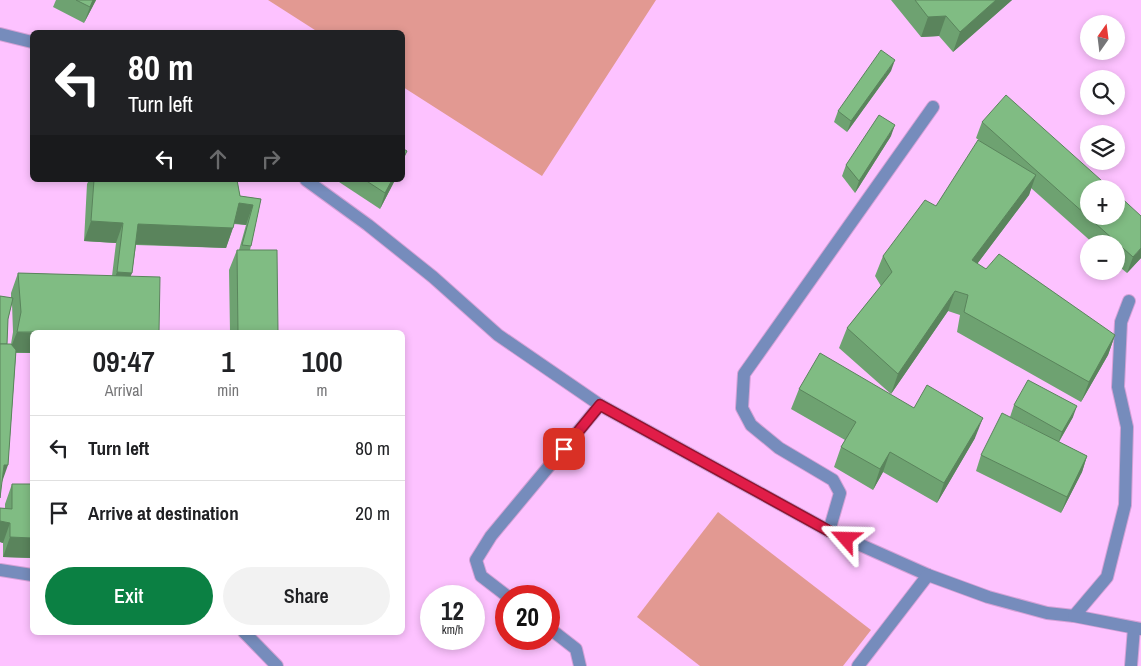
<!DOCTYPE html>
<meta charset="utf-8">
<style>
:root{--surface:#fff;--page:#f2f2f2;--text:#202124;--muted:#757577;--line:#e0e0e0;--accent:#0b8043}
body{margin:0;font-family:"Archivo Narrow",sans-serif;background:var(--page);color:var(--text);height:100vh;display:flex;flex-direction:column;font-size:19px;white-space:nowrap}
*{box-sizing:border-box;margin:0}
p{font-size:16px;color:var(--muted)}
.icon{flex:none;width:28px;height:28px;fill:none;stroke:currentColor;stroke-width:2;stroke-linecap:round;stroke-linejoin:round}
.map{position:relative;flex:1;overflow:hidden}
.details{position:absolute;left:30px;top:330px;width:375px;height:305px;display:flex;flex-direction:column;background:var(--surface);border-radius:8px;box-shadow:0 2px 8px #0003}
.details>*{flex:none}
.banner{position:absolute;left:30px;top:30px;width:375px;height:152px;border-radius:8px;box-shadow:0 2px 8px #0003;background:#202124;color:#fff;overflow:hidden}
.needle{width:32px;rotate:14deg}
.controls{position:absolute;left:1080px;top:15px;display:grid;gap:10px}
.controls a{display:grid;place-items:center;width:45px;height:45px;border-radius:50%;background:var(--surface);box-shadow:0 2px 8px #0003;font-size:25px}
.speed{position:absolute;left:420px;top:585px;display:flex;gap:10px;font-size:25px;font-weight:700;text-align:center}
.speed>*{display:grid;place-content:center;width:65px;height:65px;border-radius:50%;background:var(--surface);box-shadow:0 2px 8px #0003;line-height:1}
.speed small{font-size:12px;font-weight:400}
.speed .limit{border:8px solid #d22;background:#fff;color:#111}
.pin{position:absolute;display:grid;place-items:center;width:42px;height:42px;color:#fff;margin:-21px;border-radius:10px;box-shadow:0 2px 8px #0006}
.me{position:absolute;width:55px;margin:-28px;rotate:295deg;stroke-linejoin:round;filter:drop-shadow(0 0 4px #0008)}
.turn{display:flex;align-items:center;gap:18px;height:105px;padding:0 15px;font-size:22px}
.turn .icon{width:65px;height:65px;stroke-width:2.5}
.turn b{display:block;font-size:35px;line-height:42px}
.lanes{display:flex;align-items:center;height:48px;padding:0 15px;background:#0003;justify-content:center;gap:25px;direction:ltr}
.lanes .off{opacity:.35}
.eta{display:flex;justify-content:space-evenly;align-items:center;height:85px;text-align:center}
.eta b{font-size:30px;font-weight:600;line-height:35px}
.cta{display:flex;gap:10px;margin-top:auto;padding:10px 15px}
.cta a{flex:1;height:58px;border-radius:30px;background:var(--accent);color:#fff;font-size:20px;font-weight:600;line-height:58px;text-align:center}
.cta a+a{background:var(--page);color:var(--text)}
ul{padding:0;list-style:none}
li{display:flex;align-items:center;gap:15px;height:65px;padding:0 15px;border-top:1px solid var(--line)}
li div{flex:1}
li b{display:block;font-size:19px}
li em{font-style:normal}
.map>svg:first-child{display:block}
</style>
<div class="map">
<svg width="1141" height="666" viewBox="0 0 1141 666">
<rect width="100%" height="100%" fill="#fdc2ff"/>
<g fill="#e29992">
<path d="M 268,0 L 656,0 L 542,176 L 403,87 L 402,32 L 318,32 Z"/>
<path d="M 718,512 L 871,630 L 843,666 L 700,666 L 637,617 Z"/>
</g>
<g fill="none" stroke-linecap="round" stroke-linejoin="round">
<g stroke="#d5a1d7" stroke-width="14">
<g id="service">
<path d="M 0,34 L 32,42"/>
<path d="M 306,180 L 368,225 L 433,277 L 498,335 L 600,405 L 829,531 L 928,575 L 988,597 L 1047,613 L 1074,616 L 1141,629"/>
<path d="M 829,531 L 840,493 L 833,480 L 779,448 L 751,425 L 742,408 L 744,374 L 933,107"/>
<path d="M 0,570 L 32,575"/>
<path d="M 507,596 L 481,576 L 476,560 L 491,536 L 600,405"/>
<path d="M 1074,616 L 1107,577 L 1125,505 L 1127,427 L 1118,387 L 1121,322 L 1129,301"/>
<path d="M 549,628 L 576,649 L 580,666"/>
<path d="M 244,632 L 277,666"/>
<path d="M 858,666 L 928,575"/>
<path d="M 1131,666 L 1134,628"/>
</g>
</g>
<use href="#service" stroke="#768cbc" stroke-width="12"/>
</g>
<g fill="#6ea271" fill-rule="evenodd">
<path d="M 56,0 L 96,0 L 84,23 L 53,7 Z"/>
<path d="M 891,0 L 1012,0 L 953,52 L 939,36 L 921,37 Z"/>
<path d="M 891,71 L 847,132 L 834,122 L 838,111 Z"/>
<path d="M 982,122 L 1141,258 L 1127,273 L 1116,264 L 1116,244 L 1094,244 L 1031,188 L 1029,195 L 977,264 L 986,269 L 1115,335 L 1108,355 L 1081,402 L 957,332 L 960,315 L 948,311 L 891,394 L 839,348 L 847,328 L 881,286 L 875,276 L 883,256 L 936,206 L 980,141 L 976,138 Z"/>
<path d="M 891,136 L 855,193 L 842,176 L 846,165 Z"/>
<path d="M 89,180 L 237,180 L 240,196 L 261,199 L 250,250 L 278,332 L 230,332 L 229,270 L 237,250 L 239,250 L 246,225 L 234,224 L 226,248 L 136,245 L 132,273 L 32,332 L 32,353 L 16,353 L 8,465 L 0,296 L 11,298 L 11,293 L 18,273 L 112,276 L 116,243 L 84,241 L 87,184 ZM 12,303 L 13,332 L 11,344 L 7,344 L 8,319 Z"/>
<path d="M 336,180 L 395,180 L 380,209 Z"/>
<path d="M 799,389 L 914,408 L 975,438 L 937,503 L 883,472 L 873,490 L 834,467 L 841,447 L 845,440 L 791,409 Z"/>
<path d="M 1014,405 L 1073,417 L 1059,442 L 1087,456 L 1082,472 L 1061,513 L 976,471 L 981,455 L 1028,426 L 1010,417 Z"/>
<path d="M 12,484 L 32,484 L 32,558 L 3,557 L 3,543 L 0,542 L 0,508 L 5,508 L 5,504 Z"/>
</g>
<g fill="#5a845c">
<path d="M 93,0 L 96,0 L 84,23 L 90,7 Z"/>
<path d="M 996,0 L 1012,0 L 953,52 L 960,32 Z"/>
<path d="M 946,16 L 939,36 L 921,37 L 928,17 Z"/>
<path d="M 895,60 L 891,71 L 847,132 L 851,121 Z"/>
<path d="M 895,125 L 891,136 L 855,193 L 859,181 Z"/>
<path d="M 1036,175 L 1029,195 L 965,280 L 972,260 Z"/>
<path d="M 392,180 L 395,180 L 380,209 L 385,193 Z"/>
<path d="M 239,203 L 253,205 L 246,225 L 232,223 Z"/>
<path d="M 91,221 L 123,223 L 116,243 L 84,241 Z"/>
<path d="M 138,224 L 233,228 L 226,248 L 131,244 Z"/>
<path d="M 1141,248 L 1141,258 L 1127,273 L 1133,257 Z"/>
<path d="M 117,272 L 132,273 L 124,293 L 109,292 Z"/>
<path d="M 955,291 L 948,311 L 891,394 L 898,374 Z"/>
<path d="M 17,332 L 32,333 L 32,353 L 9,352 Z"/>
<path d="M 1115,335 L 1108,355 L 1081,402 L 1089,382 Z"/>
<path d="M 1077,406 L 1073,417 L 1058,443 L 1062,432 Z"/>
<path d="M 983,418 L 975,438 L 937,503 L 944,483 Z"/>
<path d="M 890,452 L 883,472 L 873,490 L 880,469 Z"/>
<path d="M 1087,456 L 1082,472 L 1061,513 L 1067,497 Z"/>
<path d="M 4,465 L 8,465 L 1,485 Z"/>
<path d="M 0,521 L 10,523 L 3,543 L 0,542 Z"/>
<path d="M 10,537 L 32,538 L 32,558 L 3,557 Z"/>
</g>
<g fill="#80bc83" stroke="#5a845c">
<path d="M 76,0 L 93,0 L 90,7 Z"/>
<path d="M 915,0 L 996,0 L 960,32 L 946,16 L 928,17 Z"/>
<path d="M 881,50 L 895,60 L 851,121 L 838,111 Z"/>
<path d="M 1006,95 L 1111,189 L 1089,189 L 1089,216 L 1116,216 L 1116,193 L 1141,216 L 1141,248 L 1133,257 L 982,122 Z"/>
<path d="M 879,115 L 895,125 L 859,181 L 846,165 Z"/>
<path d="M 978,140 L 1036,175 L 972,260 L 986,269 L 999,254 L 1115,335 L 1089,382 L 964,312 L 968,295 L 955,291 L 898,374 L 847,328 L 892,272 L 883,256 L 925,200 L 936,206 Z"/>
<path d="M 402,148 L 407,151 L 402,161 Z"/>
<path d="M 94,180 L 237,180 L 240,196 L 261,199 L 251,246 L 242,245 L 253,205 L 239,203 L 233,228 L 138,224 L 132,273 L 117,272 L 123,223 L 91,221 Z"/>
<path d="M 365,180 L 392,180 L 385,193 Z"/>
<path d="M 237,250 L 277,250 L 278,332 L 238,332 Z"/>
<path d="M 18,273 L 160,277 L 159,332 L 17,332 L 21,312 Z"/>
<path d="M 0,296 L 13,298 L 8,319 L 7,344 L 0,344 Z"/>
<path d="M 0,344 L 11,344 L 16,350 L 8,465 L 4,465 L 0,498 Z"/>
<path d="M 820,353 L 914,408 L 927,385 L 983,418 L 944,483 L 890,452 L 880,469 L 841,447 L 856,422 L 799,389 Z"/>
<path d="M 1028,380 L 1077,406 L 1062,432 L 1014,405 Z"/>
<path d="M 1002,413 L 1087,456 L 1067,497 L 981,455 Z"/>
<path d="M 12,484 L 32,484 L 32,538 L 10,537 L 10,523 L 0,521 L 0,508 L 12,509 Z"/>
</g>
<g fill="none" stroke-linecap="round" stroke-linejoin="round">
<g stroke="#92132f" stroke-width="12">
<path id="route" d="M 564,449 L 600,405 L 829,531 L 846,539"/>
</g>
<use href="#route" stroke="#e11d48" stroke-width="9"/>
</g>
</svg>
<div class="controls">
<a><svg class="needle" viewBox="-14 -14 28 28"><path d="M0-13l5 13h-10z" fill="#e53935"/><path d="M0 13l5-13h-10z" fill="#757577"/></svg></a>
<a><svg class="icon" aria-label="search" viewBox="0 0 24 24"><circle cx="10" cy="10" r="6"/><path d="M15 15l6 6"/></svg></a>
<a><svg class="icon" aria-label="layers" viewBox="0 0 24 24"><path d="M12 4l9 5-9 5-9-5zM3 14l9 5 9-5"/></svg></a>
<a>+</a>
<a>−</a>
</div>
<div class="speed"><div>12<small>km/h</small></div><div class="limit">20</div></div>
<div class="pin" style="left:564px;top:449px;background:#d93025"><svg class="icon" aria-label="arrive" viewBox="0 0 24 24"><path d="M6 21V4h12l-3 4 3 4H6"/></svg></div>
<svg class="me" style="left:846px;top:539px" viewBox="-20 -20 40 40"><path d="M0-17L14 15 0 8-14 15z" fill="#e11d48" stroke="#fff" stroke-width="4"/></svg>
<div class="banner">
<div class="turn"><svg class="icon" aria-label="left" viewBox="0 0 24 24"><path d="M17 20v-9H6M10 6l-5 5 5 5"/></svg><div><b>80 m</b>Turn left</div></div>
<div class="lanes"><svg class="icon" aria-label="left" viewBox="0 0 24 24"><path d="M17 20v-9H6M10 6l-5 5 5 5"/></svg><svg class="icon off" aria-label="ahead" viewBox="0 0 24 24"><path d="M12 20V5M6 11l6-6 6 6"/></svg><svg class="icon off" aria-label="right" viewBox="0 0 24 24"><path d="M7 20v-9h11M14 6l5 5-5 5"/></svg></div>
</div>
<section class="details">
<div class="eta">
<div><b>09:47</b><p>Arrival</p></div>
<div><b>1</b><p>min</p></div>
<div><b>100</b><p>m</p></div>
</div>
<ul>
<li><svg class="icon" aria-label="left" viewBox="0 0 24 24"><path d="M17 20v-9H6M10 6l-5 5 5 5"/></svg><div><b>Turn left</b></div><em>80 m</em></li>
<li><svg class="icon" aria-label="arrive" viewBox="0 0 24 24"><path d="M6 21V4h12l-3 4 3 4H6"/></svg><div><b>Arrive at destination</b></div><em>20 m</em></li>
</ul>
<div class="cta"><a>Exit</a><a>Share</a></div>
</section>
</div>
